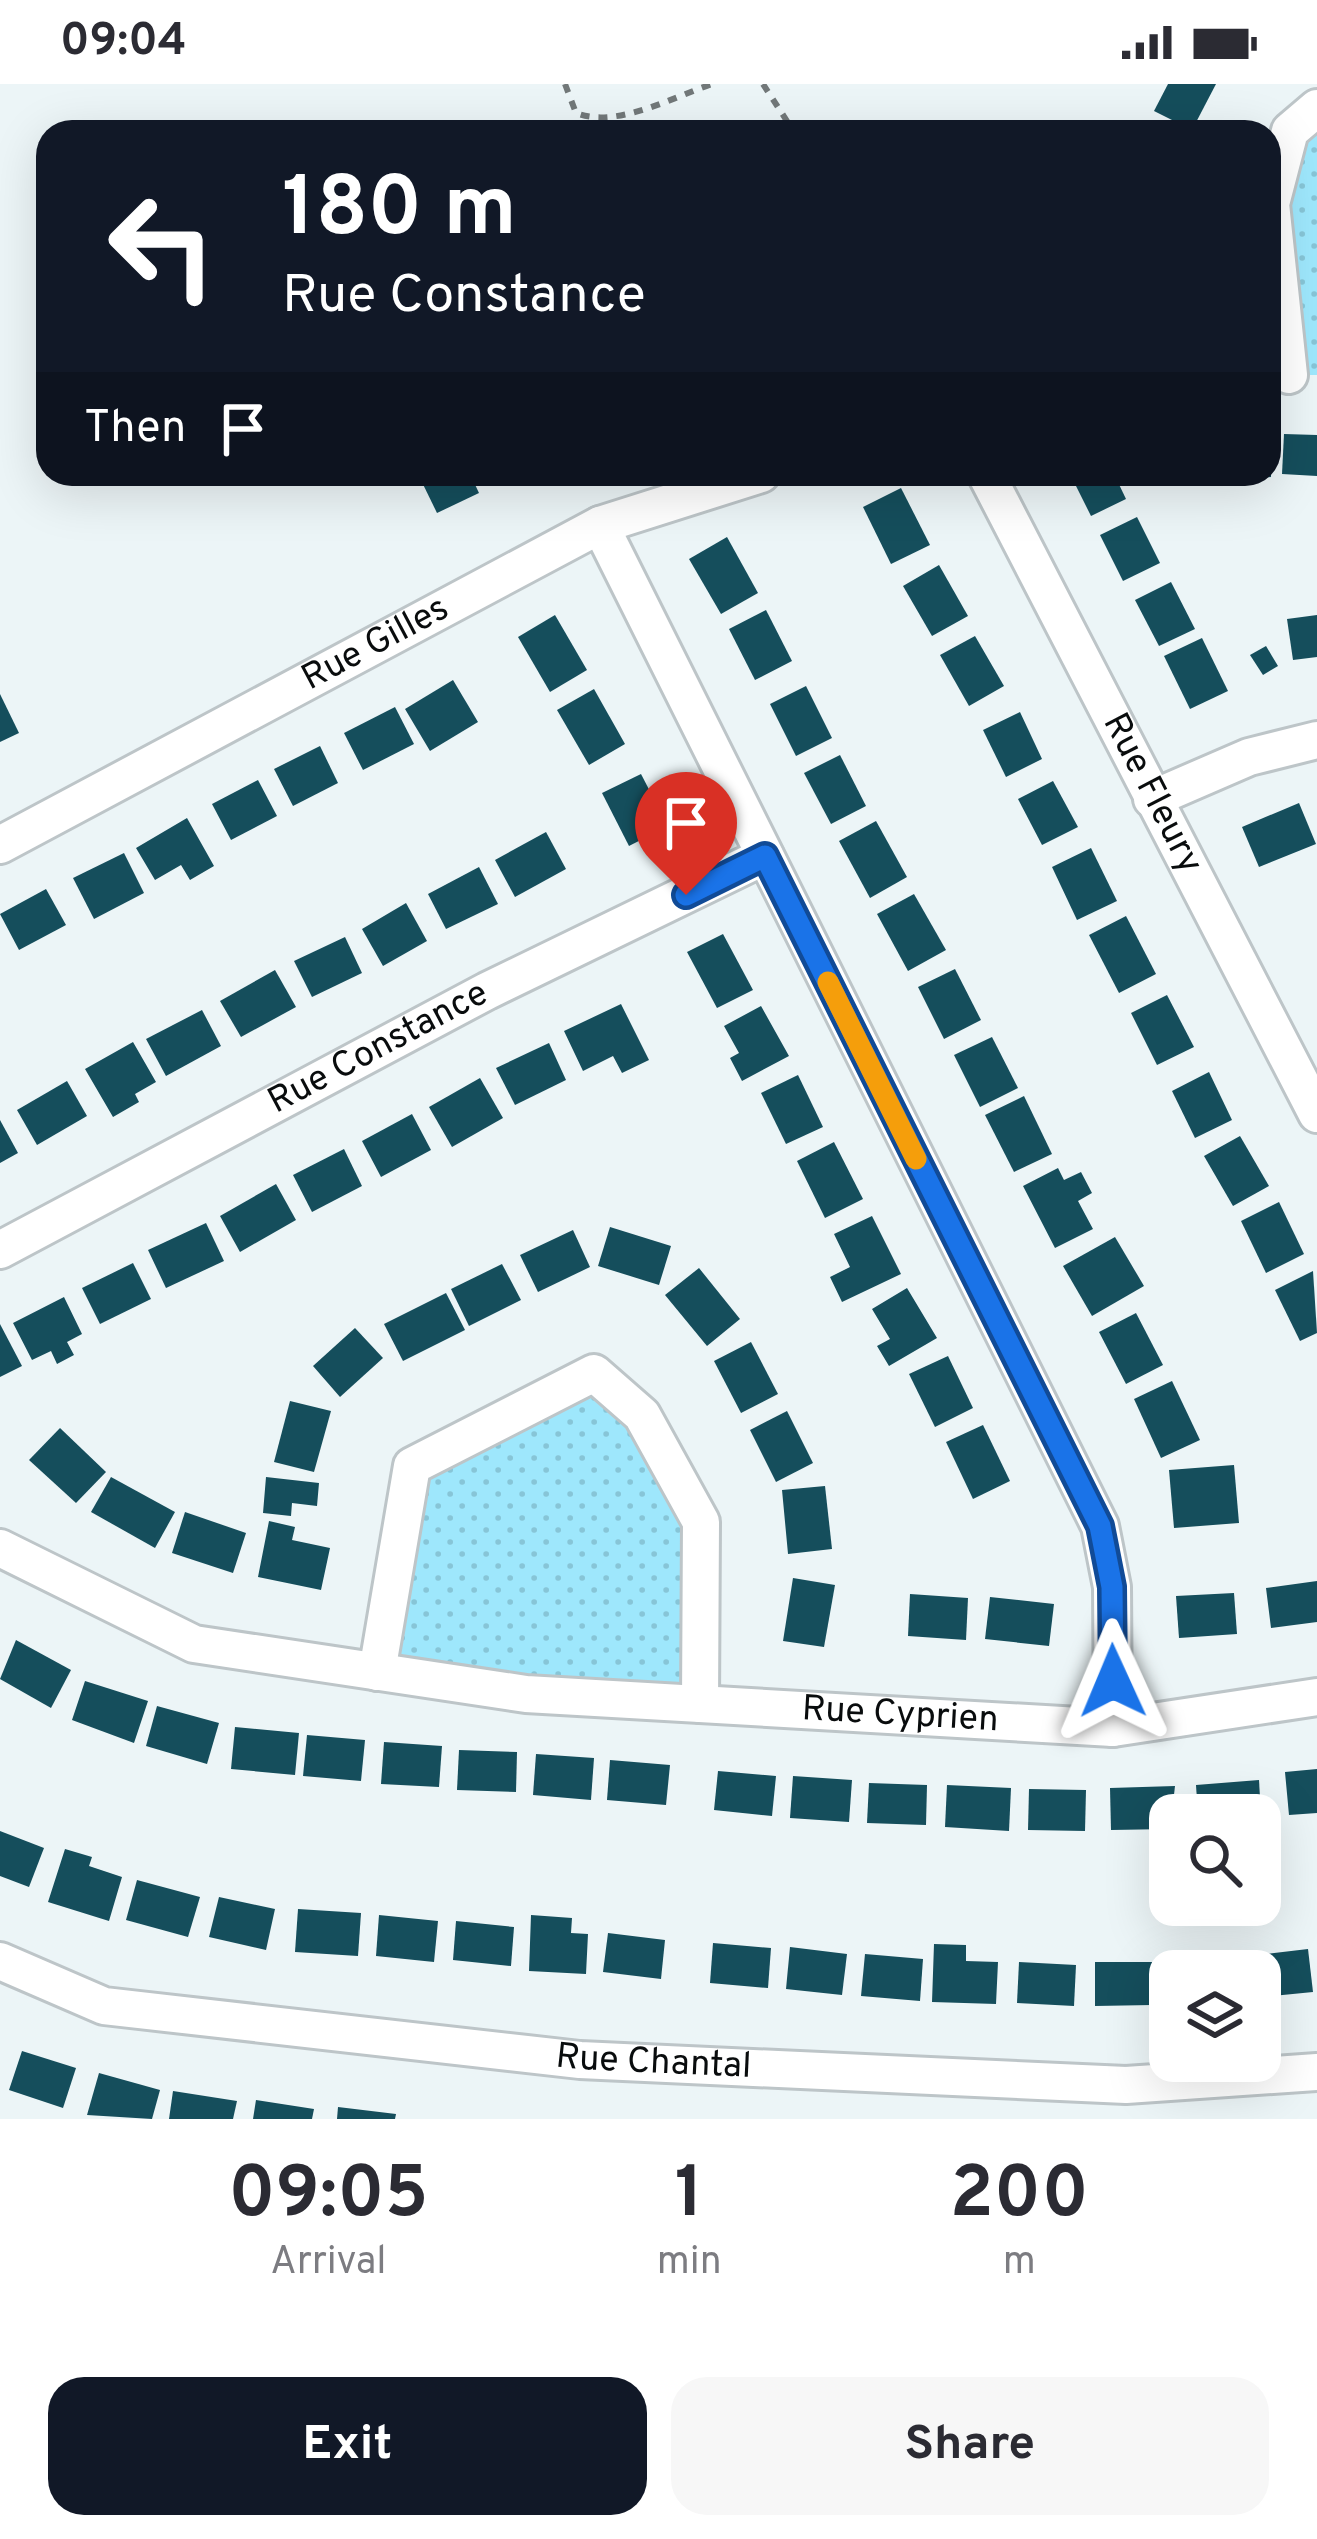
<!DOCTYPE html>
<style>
:root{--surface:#fff;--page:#f7f7f7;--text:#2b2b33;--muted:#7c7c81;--accent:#111827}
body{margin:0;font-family:Overpass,sans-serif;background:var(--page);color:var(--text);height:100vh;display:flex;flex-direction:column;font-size:45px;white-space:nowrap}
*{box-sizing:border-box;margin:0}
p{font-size:39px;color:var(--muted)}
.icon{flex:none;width:66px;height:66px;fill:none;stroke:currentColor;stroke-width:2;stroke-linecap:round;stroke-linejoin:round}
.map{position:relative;height:2035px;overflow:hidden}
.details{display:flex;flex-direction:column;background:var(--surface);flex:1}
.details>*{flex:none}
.guide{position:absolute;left:36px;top:36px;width:1245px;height:366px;border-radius:36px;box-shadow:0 12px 48px #0002;background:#111827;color:#fff;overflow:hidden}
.fabs{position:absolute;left:1149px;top:1710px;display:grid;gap:24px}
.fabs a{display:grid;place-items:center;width:132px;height:132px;border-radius:24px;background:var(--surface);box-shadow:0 12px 48px #0002;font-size:60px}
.pin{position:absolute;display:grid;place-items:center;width:102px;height:102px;color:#fff;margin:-123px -51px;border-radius:50% 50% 50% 0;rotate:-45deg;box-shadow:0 0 12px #0007}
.pin .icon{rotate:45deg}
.me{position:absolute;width:132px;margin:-66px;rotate:359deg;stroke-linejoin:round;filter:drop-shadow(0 0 9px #0008)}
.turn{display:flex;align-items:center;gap:42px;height:252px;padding:0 48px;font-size:54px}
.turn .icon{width:156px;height:156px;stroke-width:2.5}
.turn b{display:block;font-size:84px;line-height:102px}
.then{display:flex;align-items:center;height:114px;padding:0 48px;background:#0003;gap:24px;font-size:45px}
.eta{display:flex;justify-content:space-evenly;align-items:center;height:204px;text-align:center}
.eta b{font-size:72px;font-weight:700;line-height:84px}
.action{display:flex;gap:24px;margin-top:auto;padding:24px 48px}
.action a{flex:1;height:138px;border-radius:36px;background:var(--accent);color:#fff;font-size:48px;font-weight:700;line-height:138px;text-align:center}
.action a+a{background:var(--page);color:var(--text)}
.status{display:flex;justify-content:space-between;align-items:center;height:84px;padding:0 60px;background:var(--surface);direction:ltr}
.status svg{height:33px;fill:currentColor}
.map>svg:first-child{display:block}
</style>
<div class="status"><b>09:04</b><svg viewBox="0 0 49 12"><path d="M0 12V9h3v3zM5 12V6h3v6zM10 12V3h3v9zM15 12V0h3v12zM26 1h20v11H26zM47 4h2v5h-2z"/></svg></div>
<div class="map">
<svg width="1317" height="2035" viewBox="0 0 1317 2035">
<defs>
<pattern id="grass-dots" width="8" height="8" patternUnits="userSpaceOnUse" patternTransform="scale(3)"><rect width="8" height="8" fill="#9ee7fc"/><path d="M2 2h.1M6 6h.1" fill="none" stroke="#87c5d7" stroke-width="1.8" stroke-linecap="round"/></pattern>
</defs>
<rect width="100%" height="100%" fill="#ecf5f7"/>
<g fill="url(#grass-dots)">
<path d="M 1317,24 L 1317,291 L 1289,291 L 1271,120 Z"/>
<path d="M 594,1289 L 701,1438 L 700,1620 L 377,1588 L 412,1382 Z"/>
</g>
<g fill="#154e5c">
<path d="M 1168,0 L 1216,0 L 1192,46 L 1154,27 Z"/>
<path d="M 1284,350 L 1317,351 L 1317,392 L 1282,390 Z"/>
<path d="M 418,390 L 470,390 L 479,409 L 437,429 Z"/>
<path d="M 1070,390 L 1114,390 L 1126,415 L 1091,432 Z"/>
<path d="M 1207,390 L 1271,390 L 1271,393 L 1207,399 Z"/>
<path d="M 901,404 L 930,461 L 891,480 L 863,423 Z"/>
<path d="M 1137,433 L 1160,479 L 1123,497 L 1100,451 Z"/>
<path d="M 727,453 L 758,509 L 721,530 L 689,475 Z"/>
<path d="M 939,481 L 968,532 L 932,552 L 903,502 Z"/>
<path d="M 1171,498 L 1195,545 L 1159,562 L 1135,516 Z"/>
<path d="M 766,526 L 792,577 L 755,596 L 729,545 Z"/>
<path d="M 555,531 L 587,586 L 550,608 L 518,553 Z"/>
<path d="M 1317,531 L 1317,573 L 1293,576 L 1287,535 Z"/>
<path d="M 975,552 L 1004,602 L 969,622 L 940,571 Z"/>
<path d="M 1202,554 L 1228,607 L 1190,625 L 1164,572 Z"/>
<path d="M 1266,562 L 1278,582 L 1263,591 L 1250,571 Z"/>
<path d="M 453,596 L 478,638 L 430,667 L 405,625 Z"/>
<path d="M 806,602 L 832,654 L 796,672 L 770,620 Z"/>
<path d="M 594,605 L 625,660 L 589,681 L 557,626 Z"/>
<path d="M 0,610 L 19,649 L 0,658 Z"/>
<path d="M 395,623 L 414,660 L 363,686 L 344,649 Z"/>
<path d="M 1020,628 L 1042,675 L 1006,693 L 983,646 Z"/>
<path d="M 320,662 L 338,699 L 293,722 L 274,685 Z"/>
<path d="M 840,671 L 866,722 L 831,740 L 804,689 Z"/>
<path d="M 641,690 L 668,742 L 629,762 L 602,709 Z"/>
<path d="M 258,696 L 277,732 L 231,756 L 212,720 Z"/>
<path d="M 1053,697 L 1078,743 L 1042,761 L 1018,715 Z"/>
<path d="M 1299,719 L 1316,760 L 1259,783 L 1242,743 Z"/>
<path d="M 187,734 L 214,782 L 190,796 L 181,781 L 155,796 L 136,764 Z"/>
<path d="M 876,737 L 907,793 L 870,814 L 839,757 Z"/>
<path d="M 546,748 L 566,785 L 515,813 L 495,776 Z"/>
<path d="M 1091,764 L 1117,817 L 1077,836 L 1052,783 Z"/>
<path d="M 124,769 L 144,809 L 94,835 L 73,794 Z"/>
<path d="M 479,783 L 498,820 L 446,845 L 428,810 Z"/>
<path d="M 46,805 L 66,841 L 19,866 L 0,830 Z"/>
<path d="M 914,810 L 946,866 L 908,887 L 877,830 Z"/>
<path d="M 406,819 L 427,857 L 383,882 L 362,845 Z"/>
<path d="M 1126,832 L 1156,890 L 1119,909 L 1089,851 Z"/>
<path d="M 723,850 L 753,906 L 717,924 L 687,868 Z"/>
<path d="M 345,853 L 362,889 L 312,913 L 294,877 Z"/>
<path d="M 955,885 L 981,936 L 944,955 L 918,903 Z"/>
<path d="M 275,886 L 296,923 L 241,953 L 220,917 Z"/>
<path d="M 1167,911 L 1194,963 L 1157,981 L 1131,929 Z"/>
<path d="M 621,920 L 649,976 L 622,989 L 613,972 L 583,987 L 564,947 Z"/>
<path d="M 761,922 L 789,972 L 742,997 L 730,974 L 739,969 L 724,942 Z"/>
<path d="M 202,926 L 221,962 L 166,992 L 146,955 Z"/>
<path d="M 992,953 L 1018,1004 L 980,1023 L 954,971 Z"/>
<path d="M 133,958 L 156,998 L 135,1010 L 139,1018 L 113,1033 L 85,985 Z"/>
<path d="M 549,959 L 566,996 L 515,1021 L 496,984 Z"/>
<path d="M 1209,988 L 1232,1036 L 1195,1054 L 1172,1007 Z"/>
<path d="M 798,991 L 823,1043 L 786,1060 L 761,1009 Z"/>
<path d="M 480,994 L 503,1034 L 452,1063 L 429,1023 Z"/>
<path d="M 67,997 L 87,1032 L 37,1061 L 17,1026 Z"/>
<path d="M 1024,1012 L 1052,1070 L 1014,1088 L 985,1031 Z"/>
<path d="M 412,1030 L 431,1066 L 381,1093 L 362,1057 Z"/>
<path d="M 0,1036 L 18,1069 L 0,1079 Z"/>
<path d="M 1240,1052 L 1269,1102 L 1233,1122 L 1204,1072 Z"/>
<path d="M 834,1058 L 863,1115 L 825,1134 L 797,1077 Z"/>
<path d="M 344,1065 L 362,1102 L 312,1128 L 293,1091 Z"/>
<path d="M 1058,1084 L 1064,1096 L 1081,1088 L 1092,1109 L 1078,1117 L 1093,1145 L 1055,1164 L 1023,1102 Z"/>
<path d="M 276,1100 L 296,1136 L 240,1168 L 220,1132 Z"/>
<path d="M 1279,1118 L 1304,1170 L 1266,1189 L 1241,1137 Z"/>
<path d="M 872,1132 L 901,1190 L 842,1218 L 830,1193 L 850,1183 L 834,1150 Z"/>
<path d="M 206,1139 L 224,1177 L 166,1204 L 148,1166 Z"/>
<path d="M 610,1143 L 671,1162 L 659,1201 L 598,1182 Z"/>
<path d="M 573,1146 L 590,1183 L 538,1208 L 520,1171 Z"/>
<path d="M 1115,1153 L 1144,1202 L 1092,1232 L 1063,1182 Z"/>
<path d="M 133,1179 L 151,1215 L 100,1240 L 82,1204 Z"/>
<path d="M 502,1180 L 521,1216 L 469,1242 L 451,1205 Z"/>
<path d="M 699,1184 L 740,1235 L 707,1262 L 665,1211 Z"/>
<path d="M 1313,1187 L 1317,1249 L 1300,1257 L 1275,1206 Z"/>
<path d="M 907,1204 L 937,1254 L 889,1282 L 877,1262 L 890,1255 L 872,1225 Z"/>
<path d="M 446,1209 L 465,1246 L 403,1277 L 384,1240 Z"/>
<path d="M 64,1213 L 82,1250 L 67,1258 L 74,1271 L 57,1280 L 51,1267 L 32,1276 L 13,1239 Z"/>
<path d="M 1136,1229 L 1163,1281 L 1126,1300 L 1099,1248 Z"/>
<path d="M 0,1240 L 22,1282 L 0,1293 Z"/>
<path d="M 355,1244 L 383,1274 L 340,1313 L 313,1282 Z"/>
<path d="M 751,1258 L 778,1310 L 741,1329 L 714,1277 Z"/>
<path d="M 948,1272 L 973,1324 L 935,1343 L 909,1290 Z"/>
<path d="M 1172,1297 L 1200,1356 L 1161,1374 L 1134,1315 Z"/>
<path d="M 290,1317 L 331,1327 L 314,1388 L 274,1378 Z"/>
<path d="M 787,1327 L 813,1379 L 776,1398 L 750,1346 Z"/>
<path d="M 983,1341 L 1010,1397 L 973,1415 L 946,1358 Z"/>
<path d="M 60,1344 L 106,1388 L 76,1419 L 29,1376 Z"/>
<path d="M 1234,1381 L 1239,1439 L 1174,1444 L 1169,1386 Z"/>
<path d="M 111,1393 L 175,1428 L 155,1464 L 91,1428 Z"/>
<path d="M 266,1393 L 319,1399 L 317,1422 L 292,1419 L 291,1432 L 263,1429 Z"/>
<path d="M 825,1402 L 832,1465 L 788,1470 L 782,1406 Z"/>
<path d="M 185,1428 L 246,1449 L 233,1489 L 172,1469 Z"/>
<path d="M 269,1437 L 295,1443 L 292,1456 L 330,1464 L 321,1506 L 258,1493 Z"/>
<path d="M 793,1494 L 835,1501 L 824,1563 L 783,1557 Z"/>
<path d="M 1317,1497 L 1317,1538 L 1271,1544 L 1266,1504 Z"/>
<path d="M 1234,1509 L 1237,1550 L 1179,1554 L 1176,1512 Z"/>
<path d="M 910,1510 L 968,1514 L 966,1556 L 908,1552 Z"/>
<path d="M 990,1513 L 1054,1520 L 1049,1562 L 985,1555 Z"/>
<path d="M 16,1556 L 71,1586 L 51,1624 L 0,1595 Z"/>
<path d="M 85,1597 L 148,1617 L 134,1659 L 72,1636 Z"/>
<path d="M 157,1622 L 219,1639 L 207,1680 L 146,1662 Z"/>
<path d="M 235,1643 L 299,1649 L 295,1691 L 231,1685 Z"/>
<path d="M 307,1651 L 365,1656 L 361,1697 L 303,1692 Z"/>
<path d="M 384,1658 L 442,1662 L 439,1703 L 381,1700 Z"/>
<path d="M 459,1666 L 517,1668 L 516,1708 L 457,1706 Z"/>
<path d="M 536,1670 L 594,1674 L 591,1716 L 533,1711 Z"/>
<path d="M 610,1676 L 670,1681 L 666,1721 L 607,1716 Z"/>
<path d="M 1317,1685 L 1317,1729 L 1289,1731 L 1285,1688 Z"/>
<path d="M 718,1687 L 776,1692 L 772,1732 L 714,1726 Z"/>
<path d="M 793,1692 L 852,1696 L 849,1738 L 790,1734 Z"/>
<path d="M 1259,1696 L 1261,1731 L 1198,1731 L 1196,1701 Z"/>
<path d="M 869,1699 L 927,1701 L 926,1741 L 867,1739 Z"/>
<path d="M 947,1701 L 1011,1704 L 1009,1747 L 945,1743 Z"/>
<path d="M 1175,1702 L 1170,1745 L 1111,1746 L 1110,1704 Z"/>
<path d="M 1029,1705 L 1086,1706 L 1085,1747 L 1028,1746 Z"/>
<path d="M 0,1747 L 44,1764 L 29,1803 L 0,1792 Z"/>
<path d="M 65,1765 L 92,1773 L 89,1782 L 122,1793 L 109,1837 L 48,1818 Z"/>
<path d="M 137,1796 L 200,1813 L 188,1853 L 126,1836 Z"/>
<path d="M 219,1813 L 275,1825 L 266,1866 L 209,1853 Z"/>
<path d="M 298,1825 L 361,1829 L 358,1872 L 295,1868 Z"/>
<path d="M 379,1831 L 438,1837 L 434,1878 L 376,1872 Z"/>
<path d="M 531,1831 L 572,1834 L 571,1849 L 588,1850 L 586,1890 L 529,1887 Z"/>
<path d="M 456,1837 L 514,1843 L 511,1882 L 453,1876 Z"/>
<path d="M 608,1849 L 665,1856 L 661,1895 L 603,1888 Z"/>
<path d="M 713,1859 L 771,1864 L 768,1904 L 710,1899 Z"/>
<path d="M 934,1860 L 966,1861 L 966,1877 L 998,1878 L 996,1920 L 932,1918 Z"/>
<path d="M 790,1863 L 847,1870 L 842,1911 L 786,1905 Z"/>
<path d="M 1308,1865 L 1313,1908 L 1262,1913 L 1257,1871 Z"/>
<path d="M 865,1870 L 923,1875 L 920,1917 L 861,1912 Z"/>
<path d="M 1234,1873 L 1236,1887 L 1184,1887 L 1183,1878 Z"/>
<path d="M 1019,1878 L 1076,1881 L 1074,1922 L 1017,1919 Z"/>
<path d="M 1095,1878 L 1152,1878 L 1152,1921 L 1095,1922 Z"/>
<path d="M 22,1967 L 76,1984 L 63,2024 L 9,2006 Z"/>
<path d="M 99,1989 L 160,2006 L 152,2035 L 87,2031 Z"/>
<path d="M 173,2007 L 237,2017 L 233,2035 L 169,2035 Z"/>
<path d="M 256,2016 L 314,2025 L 312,2035 L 253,2035 Z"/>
<path d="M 338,2023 L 396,2030 L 395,2035 L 337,2035 Z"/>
</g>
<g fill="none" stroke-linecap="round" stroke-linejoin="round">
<g stroke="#bdc5c8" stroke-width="42">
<g id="minor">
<path d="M 1289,291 L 1271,120 L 1290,47 L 1317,24"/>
<path id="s1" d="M 986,390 L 1317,1030"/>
<path d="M 600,441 L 1100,1442 L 1112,1503 L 1113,1644"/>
<path d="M 1152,715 L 1249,673 L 1317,656"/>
<path id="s2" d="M 0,761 L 600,441 L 761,390"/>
<path id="s3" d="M 0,1166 L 487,907 L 765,772"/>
<path id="s4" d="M 0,1464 L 194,1560 L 526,1610 L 1113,1644 L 1317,1613"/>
<path d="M 377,1588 L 412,1382 L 594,1289 L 642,1331 L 701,1438 L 700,1620"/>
<path id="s5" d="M 0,1877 L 104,1922 L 580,1976 L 1126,2001 L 1317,1988"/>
</g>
</g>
<g stroke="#727879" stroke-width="6" stroke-dasharray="9 9" stroke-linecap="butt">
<path d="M 565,0 L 576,29 C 616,45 673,13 712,0"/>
<path d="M 763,0 L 794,48"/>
</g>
<use href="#minor" stroke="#fff" stroke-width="36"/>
</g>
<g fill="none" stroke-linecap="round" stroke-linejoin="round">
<g stroke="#114b97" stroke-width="30">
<path id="route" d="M 686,811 L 765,772 L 1100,1442 L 1112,1503 L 1113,1597"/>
</g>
<use href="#route" stroke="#1a73e8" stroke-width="21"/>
<path stroke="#f59e0b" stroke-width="21" d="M 828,898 L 916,1075"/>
</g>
<g text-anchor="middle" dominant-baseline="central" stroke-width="12" stroke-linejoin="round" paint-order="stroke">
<g font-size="36" fill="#090c0d" stroke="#ecf5f7">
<text stroke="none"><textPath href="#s2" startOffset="426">Rue Gilles</textPath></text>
<text stroke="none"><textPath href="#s1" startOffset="360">Rue Fleury</textPath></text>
<text stroke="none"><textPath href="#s3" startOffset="429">Rue Constance</textPath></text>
<text stroke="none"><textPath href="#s4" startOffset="927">Rue Cyprien</textPath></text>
<text stroke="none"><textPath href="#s5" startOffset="666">Rue Chantal</textPath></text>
</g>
</g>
</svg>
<div class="fabs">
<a><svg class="icon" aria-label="search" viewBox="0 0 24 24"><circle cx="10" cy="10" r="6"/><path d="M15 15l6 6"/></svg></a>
<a><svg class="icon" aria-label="layers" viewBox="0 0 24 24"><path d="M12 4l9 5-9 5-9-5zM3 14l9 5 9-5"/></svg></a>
</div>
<div class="pin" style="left:686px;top:811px;background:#d93025"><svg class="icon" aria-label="arrive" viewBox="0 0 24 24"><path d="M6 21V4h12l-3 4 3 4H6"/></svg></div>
<svg class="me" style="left:1113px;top:1597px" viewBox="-20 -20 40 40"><path d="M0-17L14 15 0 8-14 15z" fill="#1a73e8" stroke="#fff" stroke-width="4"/></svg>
<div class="guide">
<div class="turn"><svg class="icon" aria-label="left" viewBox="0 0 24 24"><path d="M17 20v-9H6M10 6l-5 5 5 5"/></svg><div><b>180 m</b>Rue Constance</div></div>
<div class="then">Then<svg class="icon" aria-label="arrive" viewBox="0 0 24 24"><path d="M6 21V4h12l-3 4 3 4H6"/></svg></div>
</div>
</div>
<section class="details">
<div class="eta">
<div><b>09:05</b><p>Arrival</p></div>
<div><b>1</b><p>min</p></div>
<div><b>200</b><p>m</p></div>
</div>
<div class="action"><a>Exit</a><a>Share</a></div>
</section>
